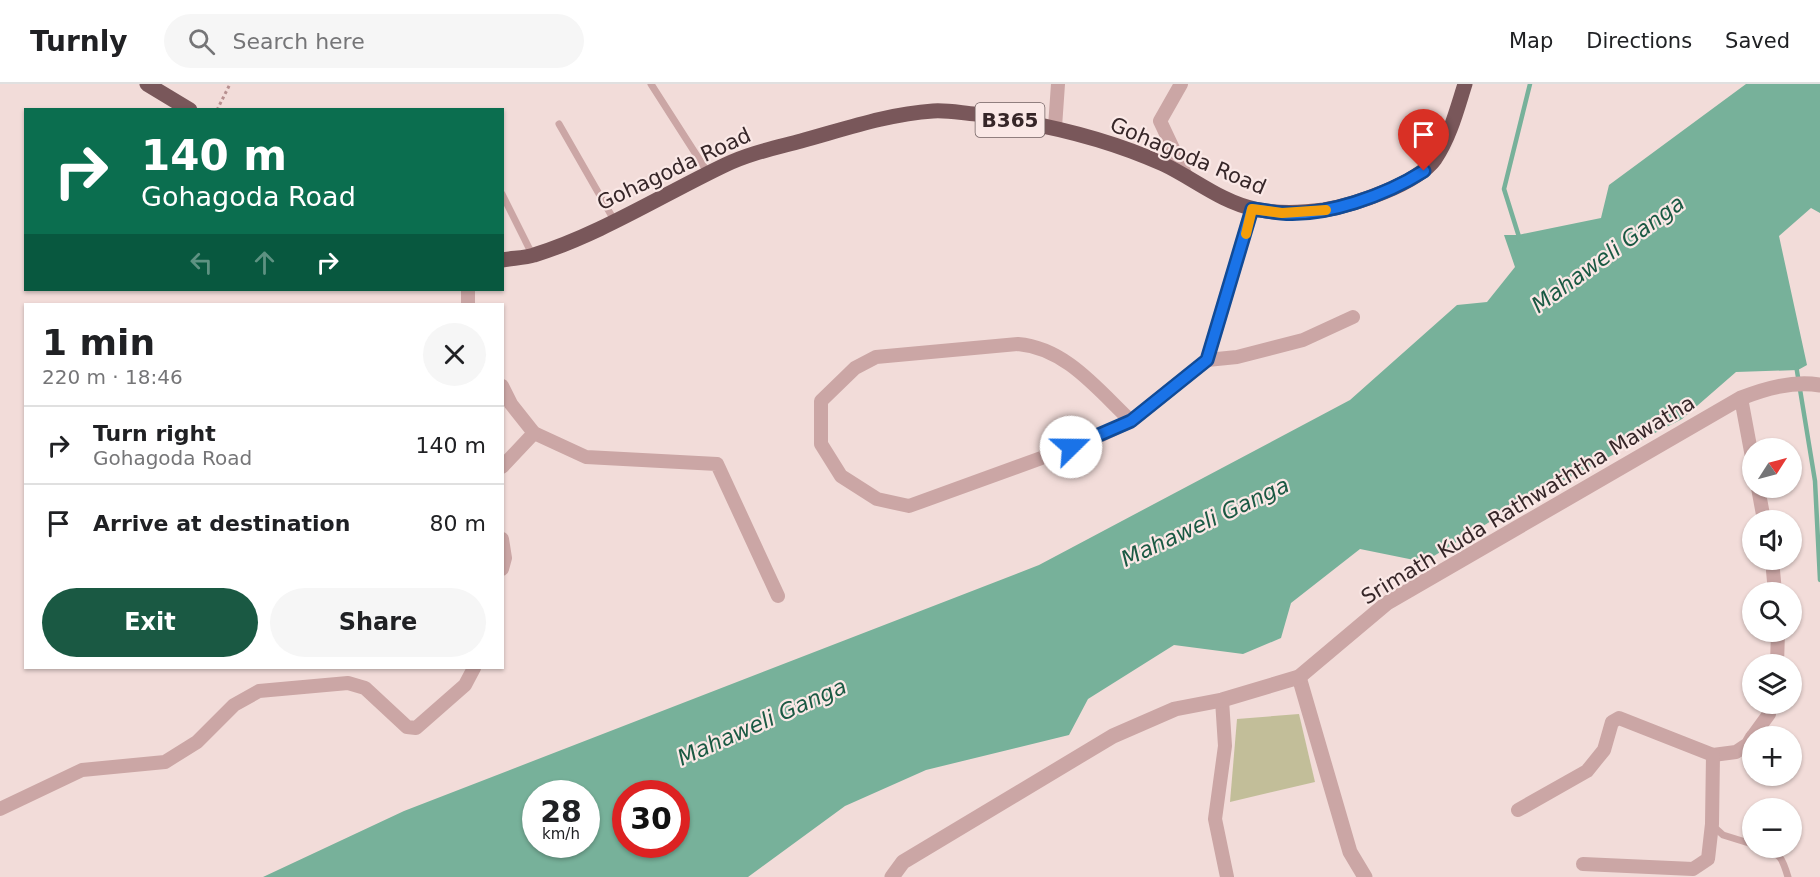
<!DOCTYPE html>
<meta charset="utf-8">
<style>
:root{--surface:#fff;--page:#f6f6f6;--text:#202124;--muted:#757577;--line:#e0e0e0;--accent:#1a5943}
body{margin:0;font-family:"DejaVu Sans",sans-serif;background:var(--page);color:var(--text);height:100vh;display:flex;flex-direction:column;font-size:22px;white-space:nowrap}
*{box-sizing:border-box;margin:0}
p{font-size:20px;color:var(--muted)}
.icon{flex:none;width:33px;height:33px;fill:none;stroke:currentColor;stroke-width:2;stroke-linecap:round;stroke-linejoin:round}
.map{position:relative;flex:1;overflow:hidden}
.side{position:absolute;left:24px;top:219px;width:480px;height:366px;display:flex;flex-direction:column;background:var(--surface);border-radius:0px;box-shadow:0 2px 4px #0004}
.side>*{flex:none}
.banner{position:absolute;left:24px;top:24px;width:480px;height:183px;border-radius:0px;box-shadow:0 2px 4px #0004;background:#0b6e4f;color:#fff;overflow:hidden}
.needle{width:39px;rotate:54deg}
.tools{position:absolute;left:1742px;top:354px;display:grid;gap:12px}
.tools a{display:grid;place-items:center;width:60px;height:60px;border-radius:50%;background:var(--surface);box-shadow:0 2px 4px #0004;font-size:30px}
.speed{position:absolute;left:522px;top:696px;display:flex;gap:12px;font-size:30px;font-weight:700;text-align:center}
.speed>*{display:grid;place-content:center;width:78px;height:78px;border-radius:50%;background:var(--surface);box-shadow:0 2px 4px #0004;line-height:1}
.speed small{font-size:15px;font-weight:400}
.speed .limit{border:9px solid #d22;background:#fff;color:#111}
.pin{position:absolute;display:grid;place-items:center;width:51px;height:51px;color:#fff;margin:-62px -26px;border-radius:50% 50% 50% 0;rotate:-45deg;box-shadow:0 0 6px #0007}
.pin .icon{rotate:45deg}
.me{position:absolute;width:66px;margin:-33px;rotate:68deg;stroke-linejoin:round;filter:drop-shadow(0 0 4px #0008)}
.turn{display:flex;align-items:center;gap:21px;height:126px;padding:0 18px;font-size:27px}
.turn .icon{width:78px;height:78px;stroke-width:2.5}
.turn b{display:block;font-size:42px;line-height:51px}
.lanes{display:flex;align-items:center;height:57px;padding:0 18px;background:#0003;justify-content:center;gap:30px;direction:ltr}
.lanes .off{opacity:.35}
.round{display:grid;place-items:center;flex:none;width:63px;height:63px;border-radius:32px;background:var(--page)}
.overview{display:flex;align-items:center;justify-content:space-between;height:102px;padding:0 18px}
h1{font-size:36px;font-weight:600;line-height:45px}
.primary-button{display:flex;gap:12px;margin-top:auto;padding:12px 18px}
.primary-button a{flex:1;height:69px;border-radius:36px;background:var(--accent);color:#fff;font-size:24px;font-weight:600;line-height:69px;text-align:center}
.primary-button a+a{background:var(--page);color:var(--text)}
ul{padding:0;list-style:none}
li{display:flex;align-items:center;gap:18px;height:78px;padding:0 18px;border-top:2px solid var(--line)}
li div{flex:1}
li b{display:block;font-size:22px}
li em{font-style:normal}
header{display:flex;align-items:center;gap:36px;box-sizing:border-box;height:84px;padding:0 30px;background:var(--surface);border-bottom:2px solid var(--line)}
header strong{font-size:28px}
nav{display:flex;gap:33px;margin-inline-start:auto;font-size:21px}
.search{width:420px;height:54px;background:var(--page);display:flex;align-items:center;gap:15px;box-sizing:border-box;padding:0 21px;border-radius:33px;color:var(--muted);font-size:22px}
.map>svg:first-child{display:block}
</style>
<header>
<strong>Turnly</strong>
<div class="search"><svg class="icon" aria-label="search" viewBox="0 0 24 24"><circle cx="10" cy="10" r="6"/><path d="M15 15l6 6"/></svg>Search here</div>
<nav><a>Map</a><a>Directions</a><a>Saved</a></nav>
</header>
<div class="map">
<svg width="1820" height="793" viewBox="0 0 1820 793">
<rect width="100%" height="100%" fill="#f2dcd9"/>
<path fill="#c2be99" d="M 1299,630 L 1315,698 L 1230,718 L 1237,635 Z"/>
<path fill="#77b19a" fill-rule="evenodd" d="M 1746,0 L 1820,0 L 1820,129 L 1811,124 L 1779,152 L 1807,281 L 1798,286 L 1736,288 L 1682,335 L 1524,417 L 1424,478 L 1360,465 L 1291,519 L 1281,554 L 1243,570 L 1174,561 L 1088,615 L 1069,651 L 926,686 L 845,722 L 748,793 L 263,793 L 404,727 L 1039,481 L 1350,316 L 1457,221 L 1487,218 L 1515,183 L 1504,151 L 1518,151 L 1601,134 L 1609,101 ZM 536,710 L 586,710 L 586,760 L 536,760 ZM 626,710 L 676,710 L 676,760 L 626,760 Z"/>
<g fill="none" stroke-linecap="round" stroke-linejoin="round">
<g stroke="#77b19a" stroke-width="4.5">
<path d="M 1520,156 L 1504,105 L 1530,0"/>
<path d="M 1796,281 L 1815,397 L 1820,496"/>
</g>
<path stroke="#b78f8f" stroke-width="3" stroke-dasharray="3 3" stroke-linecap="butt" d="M 217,26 L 230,0"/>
<g stroke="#cba6a5" stroke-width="7">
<path d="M 651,0 L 708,89"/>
<path d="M 559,40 L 614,136"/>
<path d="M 502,110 L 533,172"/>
<path d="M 1712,741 L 1723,751 L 1752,760"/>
<path d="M 1761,764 C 1781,770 1782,773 1788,793"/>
</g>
<g stroke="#cba6a5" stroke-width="14">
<path d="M 1181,0 L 1160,37 L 1186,92"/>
<path d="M 1055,43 L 1058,0"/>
<path d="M 468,220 L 468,206"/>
<path d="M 1207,276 L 1237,273 L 1303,256 L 1353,233"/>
<path d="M 502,302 L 511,320 L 534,349 L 586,373 L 717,380 L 778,512"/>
<path d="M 1741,314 L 1752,373"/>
<path d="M 1131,337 C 1098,306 1066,264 1018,260 L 876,273 L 855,284 L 821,317 L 821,360 L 841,392 L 877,415 L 909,422 L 1091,356 L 1131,337 L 1207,276 L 1252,125"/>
<path d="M 502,383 L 534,349"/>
<path d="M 1758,404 L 1764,436"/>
<path d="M 502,455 L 505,474 L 502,485"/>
<path d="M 1772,476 L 1775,508"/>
<path d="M 1777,580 L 1778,548"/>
<path d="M 1222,616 L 1225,662 L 1215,735 L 1227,793"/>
<path d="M 1753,652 L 1769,630 L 1771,620"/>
<path d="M 0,725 L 82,686 L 165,678 L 197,658 L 234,621 L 259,607 L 348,599 L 365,604 L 407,643 L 416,644 L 465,601 L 474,584"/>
<path d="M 1518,726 L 1587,687 L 1604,666 L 1612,638 L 1619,634 L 1713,671 L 1736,668 L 1748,660 L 1752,653"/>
<path d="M 1583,780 L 1693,785 L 1708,775 L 1712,740 L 1713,671"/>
</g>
<g stroke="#cba6a5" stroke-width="15">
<path d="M 1299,593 L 1350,768 L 1365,793"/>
<path d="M 892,793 L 903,778 L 1113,652 L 1175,625 L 1222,616 L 1299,593 L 1387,519 L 1741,314 C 1767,304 1792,297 1820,301"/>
</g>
<g stroke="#79575a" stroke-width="15">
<path d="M 147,0 L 190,26"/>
<path d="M 502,176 C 513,174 525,174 534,171 C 599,151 664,110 725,81 C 750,69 775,64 801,57 C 845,45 888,30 933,27 C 947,26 962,29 976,30 C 990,31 1004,34 1018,37 C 1068,46 1117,59 1163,80 C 1193,94 1221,118 1255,125 C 1277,130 1301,129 1324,126 C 1354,121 1417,100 1435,75 C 1450,53 1457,25 1465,0"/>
</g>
</g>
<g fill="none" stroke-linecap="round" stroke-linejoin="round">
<g stroke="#114b97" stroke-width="15">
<path id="route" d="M 1071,363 L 1131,337 L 1207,276 L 1252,125 C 1262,126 1271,128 1281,129 C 1326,133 1386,111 1424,87"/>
</g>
<use href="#route" stroke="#1a73e8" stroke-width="10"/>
<path stroke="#f59e0b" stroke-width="10" d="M 1246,150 L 1252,125 L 1282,129 L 1326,126"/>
</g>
<g text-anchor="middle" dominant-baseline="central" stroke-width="4.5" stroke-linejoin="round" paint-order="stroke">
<rect fill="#fae8e6" stroke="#716061" stroke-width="1.5" x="975.5" y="19" width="69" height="34" rx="4.5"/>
<g font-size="20" font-weight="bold" fill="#362628">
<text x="1010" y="36">B365</text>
</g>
<g font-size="21" fill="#362628" stroke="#fae8e6">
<text transform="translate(1188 72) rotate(23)">Gohagoda Road</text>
<text transform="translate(674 85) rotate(-25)">Gohagoda Road</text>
<text transform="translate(1528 416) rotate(-31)">Srimath Kuda Rathwaththa Mawatha</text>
</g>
<g font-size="22" font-style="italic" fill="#1a5943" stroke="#fae8e6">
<text transform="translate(1608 170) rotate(-36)">Mahaweli Ganga</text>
<text transform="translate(1205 438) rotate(-25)">Mahaweli Ganga</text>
<text transform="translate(762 638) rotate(-24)">Mahaweli Ganga</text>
</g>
</g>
</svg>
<div class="tools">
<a><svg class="needle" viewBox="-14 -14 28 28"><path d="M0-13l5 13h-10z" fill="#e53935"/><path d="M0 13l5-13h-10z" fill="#757577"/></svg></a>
<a><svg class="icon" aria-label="sound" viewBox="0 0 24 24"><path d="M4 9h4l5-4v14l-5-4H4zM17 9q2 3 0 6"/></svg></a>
<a><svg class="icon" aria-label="search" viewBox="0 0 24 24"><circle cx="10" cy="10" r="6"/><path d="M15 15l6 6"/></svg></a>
<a><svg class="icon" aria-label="layers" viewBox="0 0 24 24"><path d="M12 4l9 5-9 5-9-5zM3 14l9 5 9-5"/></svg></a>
<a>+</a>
<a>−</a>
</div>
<div class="speed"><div>28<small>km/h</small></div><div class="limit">30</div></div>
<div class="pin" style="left:1424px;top:87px;background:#d93025"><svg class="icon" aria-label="arrive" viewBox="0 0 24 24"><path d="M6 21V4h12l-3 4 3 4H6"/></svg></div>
<svg class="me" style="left:1071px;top:363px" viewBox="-20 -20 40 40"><circle r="19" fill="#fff"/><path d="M0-13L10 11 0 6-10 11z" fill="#1a73e8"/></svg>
<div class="banner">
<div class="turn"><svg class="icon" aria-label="right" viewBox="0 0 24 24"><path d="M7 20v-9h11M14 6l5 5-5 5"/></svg><div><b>140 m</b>Gohagoda Road</div></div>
<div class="lanes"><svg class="icon off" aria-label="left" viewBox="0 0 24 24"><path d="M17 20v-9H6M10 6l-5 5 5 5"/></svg><svg class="icon off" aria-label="ahead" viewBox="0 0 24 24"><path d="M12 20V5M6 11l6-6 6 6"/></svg><svg class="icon" aria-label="right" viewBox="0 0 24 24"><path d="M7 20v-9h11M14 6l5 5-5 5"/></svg></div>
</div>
<section class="side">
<div class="overview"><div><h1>1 min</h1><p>220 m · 18:46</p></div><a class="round"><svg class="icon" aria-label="close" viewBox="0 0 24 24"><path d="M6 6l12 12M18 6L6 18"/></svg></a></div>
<ul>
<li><svg class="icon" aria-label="right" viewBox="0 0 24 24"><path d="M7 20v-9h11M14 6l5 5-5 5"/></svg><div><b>Turn right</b><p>Gohagoda Road</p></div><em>140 m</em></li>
<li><svg class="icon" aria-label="arrive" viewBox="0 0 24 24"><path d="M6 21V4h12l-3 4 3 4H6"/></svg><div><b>Arrive at destination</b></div><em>80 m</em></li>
</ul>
<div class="primary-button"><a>Exit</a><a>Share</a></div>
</section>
</div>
